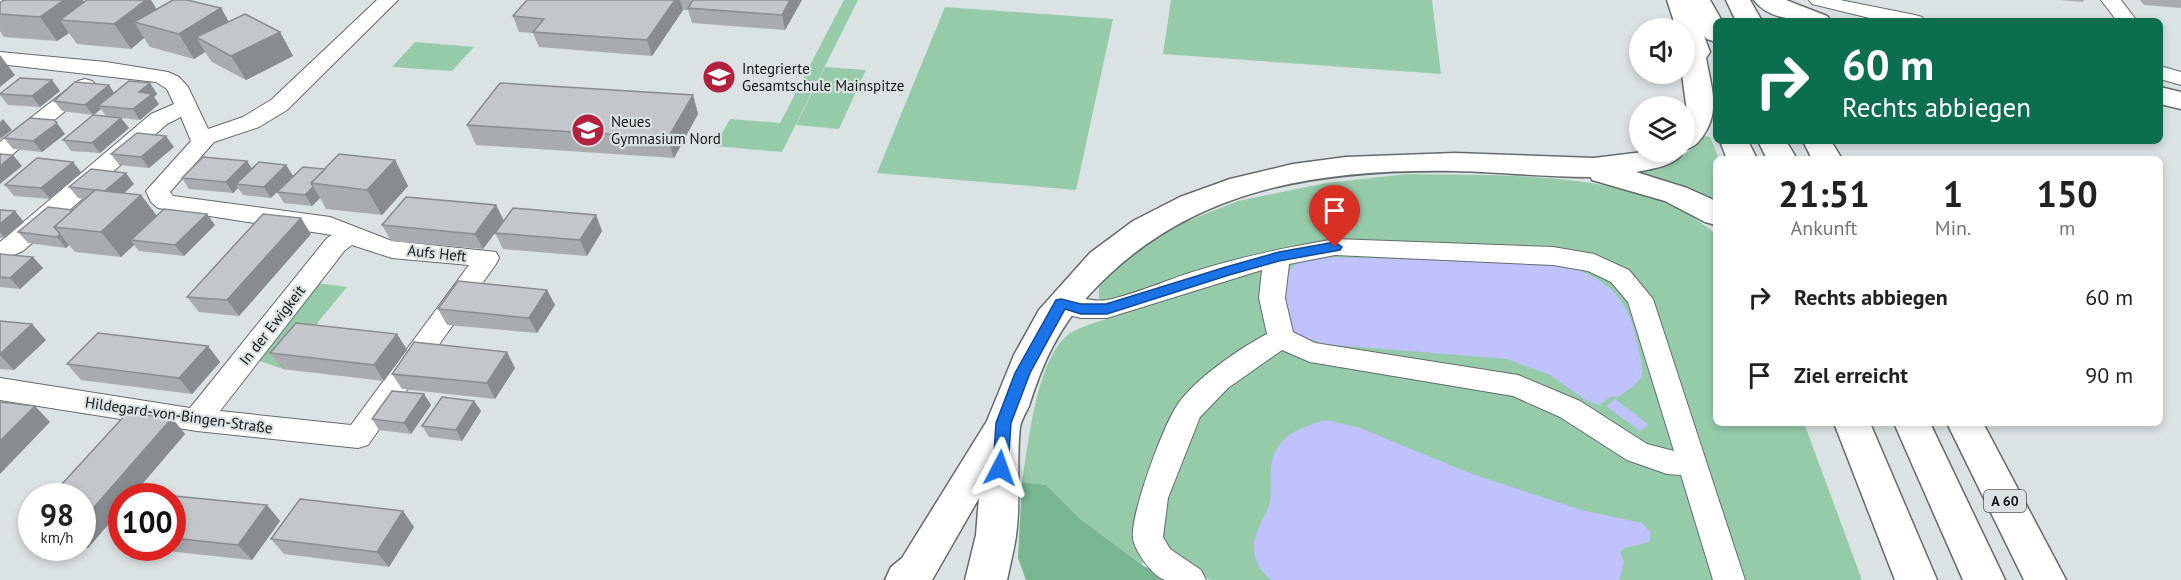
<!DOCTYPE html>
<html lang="de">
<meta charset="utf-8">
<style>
:root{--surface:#fff;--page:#f6f6f6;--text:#222;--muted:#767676}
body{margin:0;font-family:"PT Sans",sans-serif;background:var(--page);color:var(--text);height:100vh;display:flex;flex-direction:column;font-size:22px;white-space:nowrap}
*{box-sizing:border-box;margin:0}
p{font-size:20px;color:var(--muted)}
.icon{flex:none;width:33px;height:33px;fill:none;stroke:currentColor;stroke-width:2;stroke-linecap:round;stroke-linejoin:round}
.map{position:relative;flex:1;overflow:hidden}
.panel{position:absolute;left:1713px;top:156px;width:450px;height:270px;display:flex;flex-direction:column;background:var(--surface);border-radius:9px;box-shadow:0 3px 9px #0003}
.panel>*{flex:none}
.guide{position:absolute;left:1713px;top:18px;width:450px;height:126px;border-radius:9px;box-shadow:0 3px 9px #0003;background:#0b6e4f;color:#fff;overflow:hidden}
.fabs{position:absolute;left:1629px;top:18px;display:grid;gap:12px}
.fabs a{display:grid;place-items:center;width:66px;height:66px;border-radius:50%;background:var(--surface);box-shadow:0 3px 9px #0003;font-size:30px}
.speed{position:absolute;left:18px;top:483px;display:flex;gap:12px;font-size:30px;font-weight:700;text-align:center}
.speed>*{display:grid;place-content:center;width:78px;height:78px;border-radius:50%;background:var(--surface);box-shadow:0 3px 9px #0003;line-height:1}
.speed small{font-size:15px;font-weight:400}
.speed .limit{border:9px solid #d22;background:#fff;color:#111}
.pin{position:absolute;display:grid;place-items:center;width:51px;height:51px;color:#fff;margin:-62px -26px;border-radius:50% 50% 50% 0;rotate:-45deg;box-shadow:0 0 6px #0007}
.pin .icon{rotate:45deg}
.me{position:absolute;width:66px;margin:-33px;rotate:4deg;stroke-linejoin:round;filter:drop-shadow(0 0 4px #0008)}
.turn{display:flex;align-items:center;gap:21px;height:126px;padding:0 30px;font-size:27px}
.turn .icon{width:78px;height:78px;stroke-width:2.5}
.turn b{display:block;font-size:42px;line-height:51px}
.eta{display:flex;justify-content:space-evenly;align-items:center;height:102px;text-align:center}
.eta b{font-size:36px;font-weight:700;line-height:42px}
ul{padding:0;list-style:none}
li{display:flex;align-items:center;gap:18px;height:78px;padding:0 30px}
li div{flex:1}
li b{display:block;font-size:22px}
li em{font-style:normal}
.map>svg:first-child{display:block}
</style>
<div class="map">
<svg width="2181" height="580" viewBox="0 0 2181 580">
<rect width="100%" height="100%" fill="#dbe2e4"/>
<g fill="#96cbaa">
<path d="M 844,0 L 858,0 L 782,152 L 715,146 L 730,119 L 780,123 Z"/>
<path d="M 1171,0 L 1432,0 L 1441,74 L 1163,54 Z"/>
<path d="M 945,7 L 1113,19 L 1076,190 L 877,173 Z"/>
<path d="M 415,42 L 474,47 L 452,71 L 392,67 Z"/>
<path d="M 825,67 L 866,70 L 839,129 L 796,125 Z"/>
<path d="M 1703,135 L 1710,137 L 1719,159 L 1716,159 L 1716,207 L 1612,170 C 1643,165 1686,167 1703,135 Z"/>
<path d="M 1407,174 C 1492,176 1611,170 1686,213 C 1697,219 1706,227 1716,234 L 1716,423 L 1804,423 L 1862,580 L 1210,580 L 1176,560 L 1146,551 L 1142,565 L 1079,518 L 1046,485 L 1022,482 C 1029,442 1036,359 1069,334 C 1080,326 1099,322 1112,317 L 1107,302 L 1099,299 L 1099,285 L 1123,261 L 1157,233 L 1238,201 L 1326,183 Z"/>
<path d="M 316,283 L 347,287 L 280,368 L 254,359 Z"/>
</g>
<path fill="#78b691" d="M 1022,482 L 1046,485 L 1079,518 L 1142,565 L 1169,580 L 1026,580 L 1018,558 Z"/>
<g fill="#bfc2ff">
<path d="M 1326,257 L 1553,263 C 1607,275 1630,297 1639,352 C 1641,360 1645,372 1640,379 C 1636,386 1625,392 1618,397 L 1612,396 L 1599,405 L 1586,400 L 1548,374 L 1507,359 L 1324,344 C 1314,340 1298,337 1290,328 C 1279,315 1280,277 1294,266 C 1302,260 1316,259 1326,257 Z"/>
<path d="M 1615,399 L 1649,425 L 1640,431 L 1606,406 Z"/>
<path d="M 1326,420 L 1360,428 L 1467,472 L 1581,510 L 1642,523 L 1651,533 L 1649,542 L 1625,548 L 1620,552 L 1624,563 L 1619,580 L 1272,580 C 1260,572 1253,559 1254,544 C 1254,535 1265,516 1269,505 C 1275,483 1264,463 1281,443 C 1292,429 1310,425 1326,420 Z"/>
</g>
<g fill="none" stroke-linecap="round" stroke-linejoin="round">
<g stroke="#656b6d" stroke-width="2">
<g id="minor">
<path d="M 377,0 L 398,0 L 287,110 L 259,127 L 214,142 L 170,192 L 173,196 L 330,217 L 392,241 L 496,252 L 499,258 L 496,264 L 368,445 L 358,448 L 197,431 L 0,400 L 0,378 L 190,408 L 327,238 L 332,235 L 158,208 L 151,202 L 146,191 L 191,141 L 181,117 L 167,124 L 23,251 L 0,261 L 0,242 L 151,114 L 174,104 L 167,89 L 156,82 L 0,64 L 0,52 L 106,62 L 168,72 L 179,77 L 188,87 L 208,129 L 243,117 L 271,100 ZM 352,245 L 392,258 L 469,265 L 351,425 L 220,411 L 345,250 Z"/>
<path d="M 1809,0 L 1840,0 L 1915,15 L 1922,17 L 1925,21 L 1882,21 L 1812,4 Z"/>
<path d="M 2101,0 L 2121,0 L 2137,21 L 2117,21 Z"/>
<path d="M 2160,66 L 2181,72 L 2181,85 L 2160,79 Z"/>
<path d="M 85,79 L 92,81 L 96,85 L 92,89 L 8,158 L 0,160 L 0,142 L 78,81 Z"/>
<path d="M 1335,239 L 1553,247 L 1594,254 L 1629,270 L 1653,299 L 1745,580 L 1713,580 L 1681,475 L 1667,474 L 1627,460 L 1560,417 L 1513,396 L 1310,362 L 1282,350 L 1228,388 L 1200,417 L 1168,498 L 1163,537 L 1170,549 L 1201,570 L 1206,580 C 1194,580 1176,580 1165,580 C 1152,576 1134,550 1133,538 C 1130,515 1164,423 1178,404 C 1195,379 1240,348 1267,334 L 1259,298 L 1262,270 L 1107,318 L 1081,318 L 1052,311 L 1048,304 L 1052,297 C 1069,292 1088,303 1107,300 C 1134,295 1171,278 1199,270 C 1244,256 1289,247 1335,239 ZM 1335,255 L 1553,265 L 1588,271 L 1611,282 L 1628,302 L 1674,451 L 1647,444 L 1580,401 L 1518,375 L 1315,343 L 1293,332 L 1285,298 L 1289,264 Z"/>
</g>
</g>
<g stroke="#656b6d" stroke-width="3">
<g id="highway">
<path d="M 1667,0 L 1710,0 L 1722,21 L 1716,21 L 1716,42 L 1707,39 L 1704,36 L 1710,52 L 1706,58 C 1711,87 1721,110 1703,136 C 1697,144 1694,147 1684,150 L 1684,118 L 1687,112 L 1682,74 L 1684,74 L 1684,28 L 1676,28 Z"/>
<path d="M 1726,0 L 1750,0 L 1762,21 L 1736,21 Z"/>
<path d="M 1754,0 L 1786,0 L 1827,16 L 1831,21 C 1807,21 1769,22 1754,0 Z"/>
<path d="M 2160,87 L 2181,92 L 2181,109 L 2160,104 Z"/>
<path d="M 1720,141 L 1748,141 L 1757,159 L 1727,159 Z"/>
<path d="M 1758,141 L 1786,141 L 1797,159 L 1767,159 Z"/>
<path d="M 1803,141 L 1831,141 L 1842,159 L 1812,159 Z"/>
<path d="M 1643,152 L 1683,152 C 1676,166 1651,169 1636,172 L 1687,188 L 1716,201 L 1716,225 L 1705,222 L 1665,201 L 1592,180 L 1591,177 C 1545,177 1500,172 1455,171 C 1316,169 1187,188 1089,295 C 1059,327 1042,364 1029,406 C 1026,412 1021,421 1020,427 C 1016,461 1021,500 1016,536 C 1014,550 1010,565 1007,580 L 965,580 L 976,535 L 979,498 L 932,580 L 885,580 L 891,567 L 902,558 L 987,421 L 1014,355 L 1039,310 L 1090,253 L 1133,221 L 1180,197 L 1230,179 L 1293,164 L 1346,157 L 1455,153 L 1594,158 Z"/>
<path d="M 1834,423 L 1870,423 L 1937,580 L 1895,580 Z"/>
<path d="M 1894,423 L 1930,423 L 2005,580 L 1963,580 Z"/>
<path d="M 1947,423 L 1983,423 L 2066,580 L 2024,580 Z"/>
</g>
</g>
<use href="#minor" fill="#fff" fill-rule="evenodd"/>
<use href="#highway" fill="#fff" fill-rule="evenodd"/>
</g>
<g fill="#a8abaf" fill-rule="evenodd">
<path d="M 4,0 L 83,0 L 84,2 L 87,0 L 151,0 L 156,9 L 221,8 L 229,22 L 280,32 L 293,56 L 246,80 L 212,62 L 205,52 L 194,59 L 150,47 L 144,38 L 131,49 L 77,44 L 69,33 L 57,41 L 4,37 L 0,31 L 0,14 Z"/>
<path d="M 527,0 L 802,0 L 785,30 L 692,23 L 688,10 L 683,10 L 652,56 L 539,47 L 533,33 L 519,32 L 513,16 Z"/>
<path d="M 2060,0 L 2084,0 L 2083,2 Z"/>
<path d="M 2140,0 L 2181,0 L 2181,8 L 2144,5 Z"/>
<path d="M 52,80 L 60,91 L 40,107 L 8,105 L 0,95 L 0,93 Z"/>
<path d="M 150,83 L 157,94 L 154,97 L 159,104 L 140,120 L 121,118 L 129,128 L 100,153 L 71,151 L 63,140 L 93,115 L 62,111 L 54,101 L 114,93 ZM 101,109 L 106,116 L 94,115 Z"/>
<path d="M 693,95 L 698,114 L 674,158 L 476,145 L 467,125 Z"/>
<path d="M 65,134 L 42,152 L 13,149 L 4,138 Z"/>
<path d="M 174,147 L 149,168 L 119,165 L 111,154 Z"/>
<path d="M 395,160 L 408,186 L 382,215 L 326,209 L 320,198 L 312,206 L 284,203 L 277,192 L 271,198 L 243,195 L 238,188 L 233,193 L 189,189 L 182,178 L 247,161 L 252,169 L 286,165 L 293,176 L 325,169 Z"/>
<path d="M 81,172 L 50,199 L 14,196 L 5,185 Z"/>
<path d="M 134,184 L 124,193 L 141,195 L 157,216 L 215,225 L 184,256 L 139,251 L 134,245 L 121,257 L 75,252 L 69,245 L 66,248 L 28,243 L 18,232 L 73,210 L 85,199 L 78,198 L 69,187 Z"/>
<path d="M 496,205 L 504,221 L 483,249 L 391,241 L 382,225 Z"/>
<path d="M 0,210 L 24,222 L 5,238 L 0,238 Z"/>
<path d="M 596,215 L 602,231 L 587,256 L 503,249 L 495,233 Z"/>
<path d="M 311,234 L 239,316 L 199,312 L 187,297 Z"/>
<path d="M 0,254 L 43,268 L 20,289 L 0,287 Z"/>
<path d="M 547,290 L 555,305 L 537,333 L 447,325 L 438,309 Z"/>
<path d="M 0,321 L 46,340 L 14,370 L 0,369 Z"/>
<path d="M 397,334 L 407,350 L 384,381 L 282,369 L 270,353 Z"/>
<path d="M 208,346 L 220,362 L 192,394 L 81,380 L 67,364 Z"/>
<path d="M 515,368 L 495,399 L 402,389 L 392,374 Z"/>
<path d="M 424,394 L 431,405 L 411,434 L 379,430 L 372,419 Z"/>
<path d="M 474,401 L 481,411 L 462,441 L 429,437 L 422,426 Z"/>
<path d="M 172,418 L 185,434 L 132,496 L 122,496 L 88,548 L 82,547 L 82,496 Z"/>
<path d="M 172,496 L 267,505 L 280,521 L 252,560 L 148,549 L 146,548 L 172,548 Z"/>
<path d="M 32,518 L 32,533 L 24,527 Z"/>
<path d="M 414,527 L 389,567 L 284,554 L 271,539 Z"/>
</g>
<g fill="#888b8f">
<path d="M 64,0 L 83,0 L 93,15 L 60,20 L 69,33 L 57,41 L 40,17 Z"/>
<path d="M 146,0 L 151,0 L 164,22 L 134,22 L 144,38 L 131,49 L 114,24 Z"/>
<path d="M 675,0 L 680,0 L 683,10 L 652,56 L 647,40 Z"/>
<path d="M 790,0 L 802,0 L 785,30 L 782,15 Z"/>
<path d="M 221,8 L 235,33 L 196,37 L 205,52 L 194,59 L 179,34 Z"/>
<path d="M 280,32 L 293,56 L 246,80 L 231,56 Z"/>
<path d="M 0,55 L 15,75 L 0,87 Z"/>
<path d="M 52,80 L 60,91 L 40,107 L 32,96 Z"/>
<path d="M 150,83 L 157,94 L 154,97 L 159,104 L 140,120 L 133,109 L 139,92 Z"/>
<path d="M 109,85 L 116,96 L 98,106 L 101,109 L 93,115 L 85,105 Z"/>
<path d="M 693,95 L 698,114 L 674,158 L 668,138 Z"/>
<path d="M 121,118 L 129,128 L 100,153 L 92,143 Z"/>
<path d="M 3,119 L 12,130 L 0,139 L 0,122 Z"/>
<path d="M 57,123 L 65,134 L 42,152 L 33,141 Z"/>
<path d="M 166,136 L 174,147 L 149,168 L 141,157 Z"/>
<path d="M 13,155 L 22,166 L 0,184 L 0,166 Z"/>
<path d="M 395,160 L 408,186 L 382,215 L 367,190 Z"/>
<path d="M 247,161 L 254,172 L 236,184 L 238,188 L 233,193 L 226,182 Z"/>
<path d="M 73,162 L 81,172 L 50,199 L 41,188 Z"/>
<path d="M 286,165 L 293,176 L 271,198 L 264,187 Z"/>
<path d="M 126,173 L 134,184 L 114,202 L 105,191 Z"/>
<path d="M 313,187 L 320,198 L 312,206 L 305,195 Z"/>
<path d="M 141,195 L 160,220 L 131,240 L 134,245 L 121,257 L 101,232 Z"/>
<path d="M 496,205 L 504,221 L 483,249 L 475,234 Z"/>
<path d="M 15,211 L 24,222 L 5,238 L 0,232 L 0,224 Z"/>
<path d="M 207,214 L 215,225 L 184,256 L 175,245 Z"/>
<path d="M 596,215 L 602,231 L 587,256 L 580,240 Z"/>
<path d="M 301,218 L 311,234 L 239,316 L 227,300 Z"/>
<path d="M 60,234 L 69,245 L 66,248 L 57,237 Z"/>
<path d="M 33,257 L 43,268 L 20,289 L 10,278 Z"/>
<path d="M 547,290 L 555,305 L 537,333 L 529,318 Z"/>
<path d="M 32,324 L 46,340 L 14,370 L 0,355 L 0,354 Z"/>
<path d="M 397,334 L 407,350 L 384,381 L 374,365 Z"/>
<path d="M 208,346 L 220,362 L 192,394 L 179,378 Z"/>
<path d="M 507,352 L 515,368 L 495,399 L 487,383 Z"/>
<path d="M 424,394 L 431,405 L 411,434 L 404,423 Z"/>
<path d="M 474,401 L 481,411 L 462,441 L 456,430 Z"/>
<path d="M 35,406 L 50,422 L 0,474 L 0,441 Z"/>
<path d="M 172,418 L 185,434 L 132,496 L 122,496 L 122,509 L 88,548 L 82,542 L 82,521 Z"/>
<path d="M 267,505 L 280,521 L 252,560 L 238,545 Z"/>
<path d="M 403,511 L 414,527 L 389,567 L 377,552 Z"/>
</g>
<g fill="#c3c7cc" stroke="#888b8f" stroke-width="1.5">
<path d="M 4,0 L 64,0 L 40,17 L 0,14 L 0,3 Z"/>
<path d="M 87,0 L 146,0 L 114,24 L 60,20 Z"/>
<path d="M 173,0 L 187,0 L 221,8 L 179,34 L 134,22 Z"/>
<path d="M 527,0 L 675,0 L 647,40 L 533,32 L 544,19 L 513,16 Z"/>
<path d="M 693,0 L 790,0 L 782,15 L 688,8 Z"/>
<path d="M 245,14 L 280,32 L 231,56 L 196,37 Z"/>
<path d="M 20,78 L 52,80 L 32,96 L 0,94 Z"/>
<path d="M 129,81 L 150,83 L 139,92 L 152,94 L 133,109 L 98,106 Z"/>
<path d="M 75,82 L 109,85 L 85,105 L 54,101 Z"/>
<path d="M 500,83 L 693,95 L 668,138 L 467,125 Z"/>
<path d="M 93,115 L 121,118 L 92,143 L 63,140 Z"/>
<path d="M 30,118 L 54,120 L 57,123 L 33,141 L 4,138 Z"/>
<path d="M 137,133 L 166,136 L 141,157 L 111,154 Z"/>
<path d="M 0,154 L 13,155 L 0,166 Z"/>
<path d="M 339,154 L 395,160 L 367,190 L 311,183 Z"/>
<path d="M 203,157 L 247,161 L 226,182 L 182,178 Z"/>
<path d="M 37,158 L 73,162 L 41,188 L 5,185 Z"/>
<path d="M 259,162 L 286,165 L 264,187 L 236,184 Z"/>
<path d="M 303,167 L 325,169 L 311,183 L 313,187 L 305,195 L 277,192 Z"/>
<path d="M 91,169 L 126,173 L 105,191 L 69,187 Z"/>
<path d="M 95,190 L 141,195 L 101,232 L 54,227 Z"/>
<path d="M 406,197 L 496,205 L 475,234 L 382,225 Z"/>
<path d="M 48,207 L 73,210 L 54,227 L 60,234 L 57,237 L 18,232 Z"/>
<path d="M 513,208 L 596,215 L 580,240 L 495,233 Z"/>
<path d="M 164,209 L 207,214 L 175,245 L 131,240 Z"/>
<path d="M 0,210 L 15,211 L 0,224 Z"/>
<path d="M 263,214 L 301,218 L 227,300 L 187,297 Z"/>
<path d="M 0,254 L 33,257 L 10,278 L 0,277 Z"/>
<path d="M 458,281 L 547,290 L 529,318 L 438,309 Z"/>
<path d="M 0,321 L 32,324 L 0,354 Z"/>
<path d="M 296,323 L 397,334 L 374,365 L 270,353 Z"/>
<path d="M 98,333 L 208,346 L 179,378 L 67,364 Z"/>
<path d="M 414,342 L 507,352 L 487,383 L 392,374 Z"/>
<path d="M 392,391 L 424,394 L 404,423 L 372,419 Z"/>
<path d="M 442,397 L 474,401 L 456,430 L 422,426 Z"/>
<path d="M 0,402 L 35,406 L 0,441 Z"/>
<path d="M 127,413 L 172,418 L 82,521 L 82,496 L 51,496 Z"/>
<path d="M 164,495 L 267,505 L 238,545 L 172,538 L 172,496 L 163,496 Z"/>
<path d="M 300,499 L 403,511 L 377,552 L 271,539 Z"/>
<path d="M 32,518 L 32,527 L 24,527 Z"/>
</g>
<path fill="#1a73e8" stroke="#114b97" stroke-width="1.5" d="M 1335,242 L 1342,247 L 1340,250 L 1279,261 L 1229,275 L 1107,314 L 1081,314 L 1065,309 L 1030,373 L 1011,423 L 1008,468 L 1006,472 L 1000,474 L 995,472 L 993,468 L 996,423 L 1015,373 L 1056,300 L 1061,299 L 1081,304 L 1106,304 L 1226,267 L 1279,252 Z"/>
<defs>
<g id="school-disc" transform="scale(1.725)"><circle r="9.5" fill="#b32140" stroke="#dbe2e4"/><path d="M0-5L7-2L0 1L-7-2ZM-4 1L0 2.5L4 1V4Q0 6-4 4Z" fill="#fff"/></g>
</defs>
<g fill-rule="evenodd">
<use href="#school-disc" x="719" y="77"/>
<use href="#school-disc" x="588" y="130"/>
</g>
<g text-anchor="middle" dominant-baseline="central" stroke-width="4.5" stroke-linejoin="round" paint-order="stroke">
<rect fill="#dbe2e4" stroke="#505354" stroke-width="1.5" x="1984" y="490" width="42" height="22" rx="4.5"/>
<g font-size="14" font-weight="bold" fill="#141617">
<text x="2005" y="501">A 60</text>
</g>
<g font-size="15" fill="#141617" stroke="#dbe2e4" text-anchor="start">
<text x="742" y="68">Integrierte<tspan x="742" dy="17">Gesamtschule Mainspitze</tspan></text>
<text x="611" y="121">Neues<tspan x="611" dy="17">Gymnasium Nord</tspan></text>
</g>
<g font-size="15" fill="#141617" stroke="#dbe2e4">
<text transform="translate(437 253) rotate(6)">Aufs Heft</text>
<text transform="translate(272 325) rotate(-52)">In der Ewigkeit</text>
<text transform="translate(179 415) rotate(8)">Hildegard-von-Bingen-Straße</text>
</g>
</g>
</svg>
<div class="fabs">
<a><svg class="icon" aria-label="sound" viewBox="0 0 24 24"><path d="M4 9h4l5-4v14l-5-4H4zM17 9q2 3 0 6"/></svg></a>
<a><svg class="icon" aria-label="layers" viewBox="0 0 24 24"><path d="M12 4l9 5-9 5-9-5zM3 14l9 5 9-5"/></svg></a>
</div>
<div class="speed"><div>98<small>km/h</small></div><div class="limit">100</div></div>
<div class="pin" style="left:1335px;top:247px;background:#d93025"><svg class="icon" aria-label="arrive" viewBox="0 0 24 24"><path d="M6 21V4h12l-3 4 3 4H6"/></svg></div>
<svg class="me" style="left:1000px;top:468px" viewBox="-20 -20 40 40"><path d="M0-17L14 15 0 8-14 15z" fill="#1a73e8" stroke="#fff" stroke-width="4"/></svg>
<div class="guide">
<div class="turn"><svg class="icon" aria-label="right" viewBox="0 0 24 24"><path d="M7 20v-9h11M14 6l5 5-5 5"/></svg><div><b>60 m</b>Rechts abbiegen</div></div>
</div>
<section class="panel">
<div class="eta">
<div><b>21:51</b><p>Ankunft</p></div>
<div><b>1</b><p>Min.</p></div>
<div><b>150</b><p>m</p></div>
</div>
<ul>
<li><svg class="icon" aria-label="right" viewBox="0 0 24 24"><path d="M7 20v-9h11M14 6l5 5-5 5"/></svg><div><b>Rechts abbiegen</b></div><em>60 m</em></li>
<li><svg class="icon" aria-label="arrive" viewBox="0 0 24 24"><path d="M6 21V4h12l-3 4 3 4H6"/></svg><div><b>Ziel erreicht</b></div><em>90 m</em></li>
</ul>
</section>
</div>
